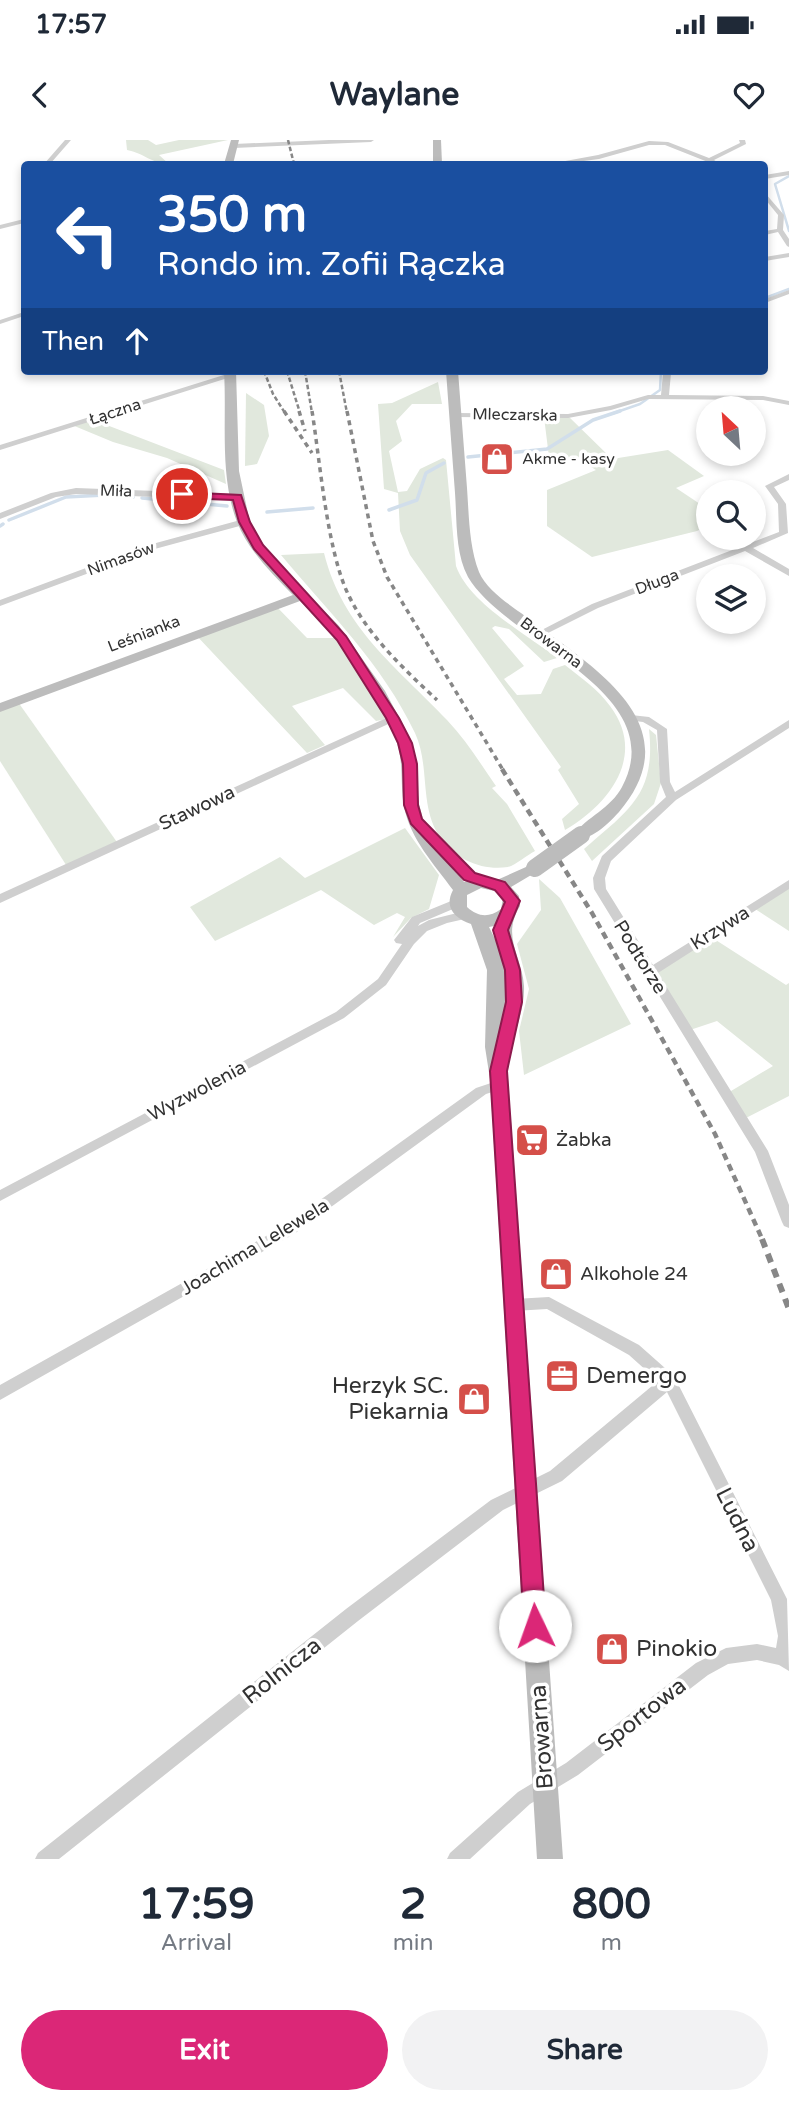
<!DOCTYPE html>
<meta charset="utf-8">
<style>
:root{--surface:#fff;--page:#f2f2f3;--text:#1f2937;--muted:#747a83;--accent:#db2777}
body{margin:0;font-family:"Varela Round",sans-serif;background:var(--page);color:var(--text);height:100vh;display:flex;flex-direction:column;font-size:26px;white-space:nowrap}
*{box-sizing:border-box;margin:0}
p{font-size:23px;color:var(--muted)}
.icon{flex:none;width:38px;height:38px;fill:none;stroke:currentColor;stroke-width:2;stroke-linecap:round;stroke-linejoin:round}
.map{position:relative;height:1719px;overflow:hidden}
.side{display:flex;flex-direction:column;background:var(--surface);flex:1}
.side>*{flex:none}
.guide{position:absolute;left:21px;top:21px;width:747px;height:214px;border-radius:7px;box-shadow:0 4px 10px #0003;background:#1a4fa0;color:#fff;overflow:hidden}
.needle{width:46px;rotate:334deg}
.buttons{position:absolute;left:696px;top:256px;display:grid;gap:14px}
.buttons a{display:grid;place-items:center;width:70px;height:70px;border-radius:50%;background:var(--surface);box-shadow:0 4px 10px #0003;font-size:35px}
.pin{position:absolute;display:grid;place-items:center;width:60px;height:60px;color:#fff;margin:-30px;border:4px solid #fff;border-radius:50%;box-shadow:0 2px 7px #0007}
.me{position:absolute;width:77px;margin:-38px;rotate:357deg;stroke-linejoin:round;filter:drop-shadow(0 0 5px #0008)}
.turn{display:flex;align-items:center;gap:24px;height:147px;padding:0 21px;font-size:32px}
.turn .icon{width:91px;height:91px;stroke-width:2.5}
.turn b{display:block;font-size:49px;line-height:60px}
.then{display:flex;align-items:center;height:66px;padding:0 21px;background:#0003;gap:14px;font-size:26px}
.eta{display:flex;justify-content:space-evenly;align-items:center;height:119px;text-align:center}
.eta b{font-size:42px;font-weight:700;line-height:49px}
.cta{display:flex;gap:14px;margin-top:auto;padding:14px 21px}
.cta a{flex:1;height:80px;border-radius:42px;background:var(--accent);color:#fff;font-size:28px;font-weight:700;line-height:80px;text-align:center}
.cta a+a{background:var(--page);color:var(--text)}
.status{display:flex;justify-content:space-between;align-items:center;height:49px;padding:0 35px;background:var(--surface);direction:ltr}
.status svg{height:19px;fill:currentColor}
header{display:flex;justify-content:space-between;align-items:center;height:91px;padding:0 21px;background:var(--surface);font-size:32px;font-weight:700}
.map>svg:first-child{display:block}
</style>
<div class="status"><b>17:57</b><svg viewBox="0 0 49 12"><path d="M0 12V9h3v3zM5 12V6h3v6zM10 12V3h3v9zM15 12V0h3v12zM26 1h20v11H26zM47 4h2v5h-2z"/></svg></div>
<header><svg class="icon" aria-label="back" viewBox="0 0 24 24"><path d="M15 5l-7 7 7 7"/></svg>Waylane<svg class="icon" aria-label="heart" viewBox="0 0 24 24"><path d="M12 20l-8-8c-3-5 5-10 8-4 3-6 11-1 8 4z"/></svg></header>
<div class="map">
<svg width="789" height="1719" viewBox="0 0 789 1719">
<rect width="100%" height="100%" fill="#fff"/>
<g fill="#e1e8dd">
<path d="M 126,0 L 148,0 L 156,5 L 179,0 L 228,0 L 159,15 L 169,24 C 152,24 144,13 127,10 Z"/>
<path d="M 438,242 L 442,264 L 412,264 L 396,281 L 402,301 L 389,311 L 398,352 L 407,351 L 420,329 L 443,318 L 446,320 L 456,426 C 469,463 526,494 557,518 L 544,522 L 509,489 L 495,486 L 492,488 L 524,526 L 504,539 L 517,555 L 541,554 L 553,529 L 565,525 C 581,538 598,549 610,566 C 647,615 610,664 565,690 L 562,679 L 579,664 L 558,630 L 561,627 L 410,415 L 400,391 L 398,353 L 384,349 L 378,264 L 392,263 Z"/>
<path d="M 246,253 L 264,265 L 269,296 L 257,324 L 245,326 Z"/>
<path d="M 568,276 L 612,319 L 668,310 L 704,336 L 676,348 L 709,370 L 709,385 L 697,391 L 592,417 L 547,386 L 547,350 L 596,330 L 577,318 L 549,317 L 544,277 Z"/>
<path d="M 91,279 L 224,330 L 226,344 L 167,318 L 113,302 L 72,285 Z"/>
<path d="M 324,413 C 343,489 396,526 447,580 C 466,600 480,623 496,646 L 492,648 L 507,664 L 535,711 C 527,715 516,725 508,727 C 483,731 457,720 442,700 C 418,668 431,628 415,593 C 383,525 328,471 281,415 Z"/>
<path d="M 275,465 L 307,498 L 341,498 L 393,578 L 376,581 L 343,548 L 292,566 L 325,605 L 307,613 L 195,494 Z"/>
<path d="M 18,562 L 119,705 L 68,728 L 0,621 L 0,568 Z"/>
<path d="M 649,589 L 656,595 L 661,643 L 654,664 L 592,721 L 584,709 C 630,669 656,654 649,589 Z"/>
<path d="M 405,688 L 439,735 L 429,769 L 411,778 L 393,797 L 405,777 L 397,773 L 374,785 L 321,750 L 215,801 L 190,767 L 280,717 L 305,738 Z"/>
<path d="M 539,739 L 560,758 L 631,884 L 524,935 L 519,891 L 529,849 L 517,804 L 541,770 Z"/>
<path d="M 789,744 L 789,791 L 752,767 Z"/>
<path d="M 708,795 L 786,845 L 789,843 L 789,956 L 742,980 L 726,954 L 773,926 L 717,881 L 687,891 L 650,832 Z"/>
</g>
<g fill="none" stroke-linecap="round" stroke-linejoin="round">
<g stroke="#d1deeb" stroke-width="2.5">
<path d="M 789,36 L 775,44 L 789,91"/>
<path d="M 765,158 L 789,149"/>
<path d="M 614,273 L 640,264 L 660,250 L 661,231"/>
</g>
<g stroke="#d1deeb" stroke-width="3.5">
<path d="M 468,317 L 547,309 L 593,280 L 620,271"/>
<path d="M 114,355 L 133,357"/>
<path d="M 142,358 L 227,366"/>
<path d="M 389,370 L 417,360 L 426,333 L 444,323"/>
<path d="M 267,372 L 313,368"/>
<path d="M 9,380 L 66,357 L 105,355"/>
<path d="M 0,386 L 3,384"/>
</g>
<g fill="#cfcfcf" fill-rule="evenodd">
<path d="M 65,0 L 71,0 L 50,24 L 44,24 Z"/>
<path d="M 329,0 L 374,0 L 371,2 L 234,8 L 231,6 L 234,4 Z"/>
<path d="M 739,0 L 745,0 L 746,4 L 714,20 L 720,24 L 713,24 L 665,5 L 649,5 L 599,19 L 561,24 L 549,24 L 598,15 L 649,1 L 668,2 L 709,18 L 740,3 Z"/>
<path d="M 789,31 L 789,35 L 765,39 L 765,35 Z"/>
<path d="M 765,53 L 784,75 L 783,90 L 789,99 L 789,107 L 787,106 L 778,92 L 765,95 L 765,91 L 777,89 L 778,75 L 765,59 Z"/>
<path d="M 24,79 L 24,83 L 0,89 L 0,85 Z"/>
<path d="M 789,113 L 789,117 L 765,121 L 765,117 Z"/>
<path d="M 789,150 L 789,154 L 765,163 L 765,159 Z"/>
<path d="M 24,172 L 24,176 L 0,184 L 0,180 Z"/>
<path d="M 666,231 L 671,233 L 669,255 L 763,256 L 789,261 L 789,265 L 763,260 L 648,259 L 611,270 L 568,278 L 455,277 L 451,275 L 455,273 L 568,274 L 610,266 L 648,255 L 661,255 L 663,233 Z"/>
<path d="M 227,234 L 234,236 L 0,310 L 0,305 Z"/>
<path d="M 789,334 L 789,340 L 774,347 L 786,364 L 788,393 L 753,408 L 789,429 L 789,436 L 745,411 L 598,468 L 542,496 L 536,496 L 534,494 L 592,464 L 779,392 L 778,364 L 765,346 Z"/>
<path d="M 76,348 L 237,354 L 241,357 L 237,360 L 76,354 L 56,357 L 0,379 L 0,373 L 51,353 Z"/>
<path d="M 244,379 L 247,380 L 247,384 L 151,410 L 0,466 L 0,460 L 145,406 Z"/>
<path d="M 393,575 L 398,578 L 397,580 L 0,763 L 0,754 Z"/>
<path d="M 631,575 L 649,577 L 667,589 L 670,642 L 675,652 L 789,580 L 789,588 L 676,660 L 611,721 L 605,738 L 606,749 L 653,825 L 789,740 L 789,749 L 658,833 L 768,1011 L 789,1065 L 789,1088 L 784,1086 L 782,1082 L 755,1012 L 594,749 L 593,738 L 602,716 L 666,657 L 660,642 L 657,590 L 643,582 L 627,580 L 626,578 Z"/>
<path d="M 456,759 L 460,760 L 462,763 L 460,766 L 420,783 L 418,786 L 429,780 L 465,771 L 471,775 L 469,778 L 447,783 L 427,791 L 414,804 L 386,845 L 344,878 L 0,1061 L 0,1050 L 336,872 L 378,839 L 402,804 L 396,803 L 394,800 L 412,777 Z"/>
<path d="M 500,940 L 505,942 L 506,945 L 505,948 L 486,954 L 294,1094 L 0,1260 L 0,1245 L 284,1086 L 476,948 Z"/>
<path d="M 549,1157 L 639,1205 L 674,1236 L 787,1459 L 789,1531 L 779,1525 L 757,1520 L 728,1524 L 708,1535 L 578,1635 L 530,1664 L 470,1719 L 447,1719 L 450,1713 L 518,1652 L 566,1623 L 696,1523 L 726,1508 L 757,1504 L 776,1508 L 778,1496 L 771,1460 L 667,1252 L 562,1341 L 503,1370 L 358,1481 L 59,1719 L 35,1719 L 38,1713 L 346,1469 L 491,1360 L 550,1331 L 658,1241 L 629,1215 L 547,1169 L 514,1171 L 509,1169 L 507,1165 L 509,1161 L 514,1159 Z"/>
</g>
<g fill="#bcbcbc" fill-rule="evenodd">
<path d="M 231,0 L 239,0 L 233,24 L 224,24 Z"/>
<path d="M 433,0 L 441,0 L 442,24 L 433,24 Z"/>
<path d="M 224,231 L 236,231 L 239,331 L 250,383 L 269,414 L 339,486 L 385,551 L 412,602 L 419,664 L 425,686 L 434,702 L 464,742 L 481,738 L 497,740 L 535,723 L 543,728 L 511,747 L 519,756 L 520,766 C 501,797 522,815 524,846 C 525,867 516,887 512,907 L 503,914 L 508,939 L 563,1719 L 537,1719 L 490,939 L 485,907 L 487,830 L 471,784 C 454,778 444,767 453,750 C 434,724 411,700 404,667 C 400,646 404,624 397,603 C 382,552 337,498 300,461 L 0,572 L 0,563 L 293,455 C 272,434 248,410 237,382 C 219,335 227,280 224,231 ZM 481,748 L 494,751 L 503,758 L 501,769 C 489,778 478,777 467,767 L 467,755 ZM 494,786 L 495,799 L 489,787 Z"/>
<path d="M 446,231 L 458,231 C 461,270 464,309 467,348 C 469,376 469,406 479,432 C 486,449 507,463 521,473 C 585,523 696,581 619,672 C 610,682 590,702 575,699 L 573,695 C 587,677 611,668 622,647 C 673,551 506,502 468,437 C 455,413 457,380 455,353 C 452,313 449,272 446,231 Z"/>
</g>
<g stroke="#878787" stroke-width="2.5" stroke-dasharray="4.5 2.5" stroke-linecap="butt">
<path d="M 288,0 L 294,24"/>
<path d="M 264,231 L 273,254 L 285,273"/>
<path d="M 287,231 L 300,273"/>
<path d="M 305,231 L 312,273"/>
<path d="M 339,231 L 347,273"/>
</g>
<g stroke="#878787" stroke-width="3.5" stroke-dasharray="5 4.5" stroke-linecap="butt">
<path d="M 284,271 L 312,313"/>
<path d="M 299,271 L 305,291"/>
<path d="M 312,271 C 320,321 327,410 348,454 C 368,496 404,529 437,560"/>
<path d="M 347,271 L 373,401 L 387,437 L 503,630"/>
</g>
<path stroke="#878787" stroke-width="4.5" stroke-dasharray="7 5" stroke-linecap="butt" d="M 502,629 L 592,773 L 715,994 L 763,1101"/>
<path stroke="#878787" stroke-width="6" stroke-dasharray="9 7" stroke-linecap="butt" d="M 762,1099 L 789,1169"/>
<path stroke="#bcbcbc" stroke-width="18" d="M 535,728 L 581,695"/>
</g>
<path fill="#db2777" stroke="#8e194d" stroke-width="2" d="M 178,352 L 241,355 L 250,382 L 263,405 L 346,496 L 399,578 L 412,603 L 417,624 L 418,665 L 422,679 L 475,733 L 505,742 L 520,761 L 508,790 L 520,830 L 522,862 L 507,931 L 546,1486 L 543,1494 L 535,1497 L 527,1494 L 524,1486 L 490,931 L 506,862 L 505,830 L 493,790 L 505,762 L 495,750 L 464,740 L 411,684 L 404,665 L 403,624 L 398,603 L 386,578 L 337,500 L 254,409 L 239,382 L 233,360 L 182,358 L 178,357 Z"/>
<defs>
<g id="shop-square" transform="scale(1.75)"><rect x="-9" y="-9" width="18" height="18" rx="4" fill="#d54f49" stroke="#fff"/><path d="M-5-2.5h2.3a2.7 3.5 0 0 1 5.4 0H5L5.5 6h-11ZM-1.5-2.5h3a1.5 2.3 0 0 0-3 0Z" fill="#fff"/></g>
<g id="supermarket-square" transform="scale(1.75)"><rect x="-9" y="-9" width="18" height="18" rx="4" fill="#d54f49" stroke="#fff"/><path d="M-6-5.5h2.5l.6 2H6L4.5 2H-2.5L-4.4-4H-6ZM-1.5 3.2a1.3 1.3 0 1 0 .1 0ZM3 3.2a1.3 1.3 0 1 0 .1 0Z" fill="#fff"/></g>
<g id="office-square" transform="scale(1.75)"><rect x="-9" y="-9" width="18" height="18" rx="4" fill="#d54f49" stroke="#fff"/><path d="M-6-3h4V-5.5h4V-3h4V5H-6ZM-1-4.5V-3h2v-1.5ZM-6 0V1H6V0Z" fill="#fff"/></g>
</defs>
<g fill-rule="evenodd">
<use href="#shop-square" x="497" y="319"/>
<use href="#supermarket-square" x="532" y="1000"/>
<use href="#shop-square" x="556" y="1134"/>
<use href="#office-square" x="562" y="1236"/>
<use href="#shop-square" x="474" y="1259"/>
<use href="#shop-square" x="612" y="1509"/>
</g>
<g text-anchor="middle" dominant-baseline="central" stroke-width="7" stroke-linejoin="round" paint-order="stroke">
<g font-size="16" fill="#323232" stroke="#fff">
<text transform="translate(115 272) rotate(-18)">Łączna</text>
<text transform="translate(515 275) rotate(1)">Mleczarska</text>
<text transform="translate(116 351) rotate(2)">Miła</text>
<text transform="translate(121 419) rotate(-20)">Nimasów</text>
<text transform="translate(657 442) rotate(-21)">Długa</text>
<text transform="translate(144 494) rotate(-21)">Leśnianka</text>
<text transform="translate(551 503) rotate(37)">Browarna</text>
</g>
<g font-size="16" fill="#323232" stroke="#fff" text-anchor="start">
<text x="522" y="319">Akme - kasy</text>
</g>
<g font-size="19" fill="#323232" stroke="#fff">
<text transform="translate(197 668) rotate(-25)">Stawowa</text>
<text transform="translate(720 788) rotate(-32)">Krzywa</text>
<text transform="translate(640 817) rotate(58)">Podtorze</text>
<text transform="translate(197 951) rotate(-28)">Wyzwolenia</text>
<text transform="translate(255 1107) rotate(-31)">Joachima Lelewela</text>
</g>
<g font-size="19" fill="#323232" stroke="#fff" text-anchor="start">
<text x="556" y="1000">Żabka</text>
<text x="580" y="1134">Alkohole 24</text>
</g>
<g font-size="23" fill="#323232" stroke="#fff" text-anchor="start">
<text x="586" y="1236">Demergo</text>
<text x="449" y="1246" text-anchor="end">Herzyk SC.<tspan x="449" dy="26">Piekarnia</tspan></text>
<text x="636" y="1509">Pinokio</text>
</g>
<g font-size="23" fill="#323232" stroke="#fff">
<text transform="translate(737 1380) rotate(63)">Ludna</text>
<text transform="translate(282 1531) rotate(-38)">Rolnicza</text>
<text transform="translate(642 1575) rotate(-38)">Sportowa</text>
<text transform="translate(542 1597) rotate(-94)">Browarna</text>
</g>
</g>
</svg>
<div class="buttons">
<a><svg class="needle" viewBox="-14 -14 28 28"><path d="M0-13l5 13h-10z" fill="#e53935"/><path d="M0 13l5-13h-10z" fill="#747a83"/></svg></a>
<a><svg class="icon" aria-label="search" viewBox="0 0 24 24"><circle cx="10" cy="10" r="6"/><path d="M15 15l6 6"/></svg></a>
<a><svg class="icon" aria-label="layers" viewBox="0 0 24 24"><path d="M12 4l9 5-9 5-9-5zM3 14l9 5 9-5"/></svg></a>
</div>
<div class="pin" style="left:182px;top:354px;background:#d93025"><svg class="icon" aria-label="arrive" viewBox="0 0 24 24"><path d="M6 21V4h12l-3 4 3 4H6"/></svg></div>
<svg class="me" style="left:535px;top:1486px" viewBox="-20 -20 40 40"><circle r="19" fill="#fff"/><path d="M0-13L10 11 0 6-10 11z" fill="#db2777"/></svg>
<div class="guide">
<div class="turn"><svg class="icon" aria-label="left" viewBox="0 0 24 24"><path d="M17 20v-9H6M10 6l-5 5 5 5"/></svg><div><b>350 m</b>Rondo im. Zofii Rączka</div></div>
<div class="then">Then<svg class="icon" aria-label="ahead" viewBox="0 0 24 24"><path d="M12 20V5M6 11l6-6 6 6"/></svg></div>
</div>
</div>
<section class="side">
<div class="eta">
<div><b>17:59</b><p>Arrival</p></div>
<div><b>2</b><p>min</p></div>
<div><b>800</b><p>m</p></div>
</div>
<div class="cta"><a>Exit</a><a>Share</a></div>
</section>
